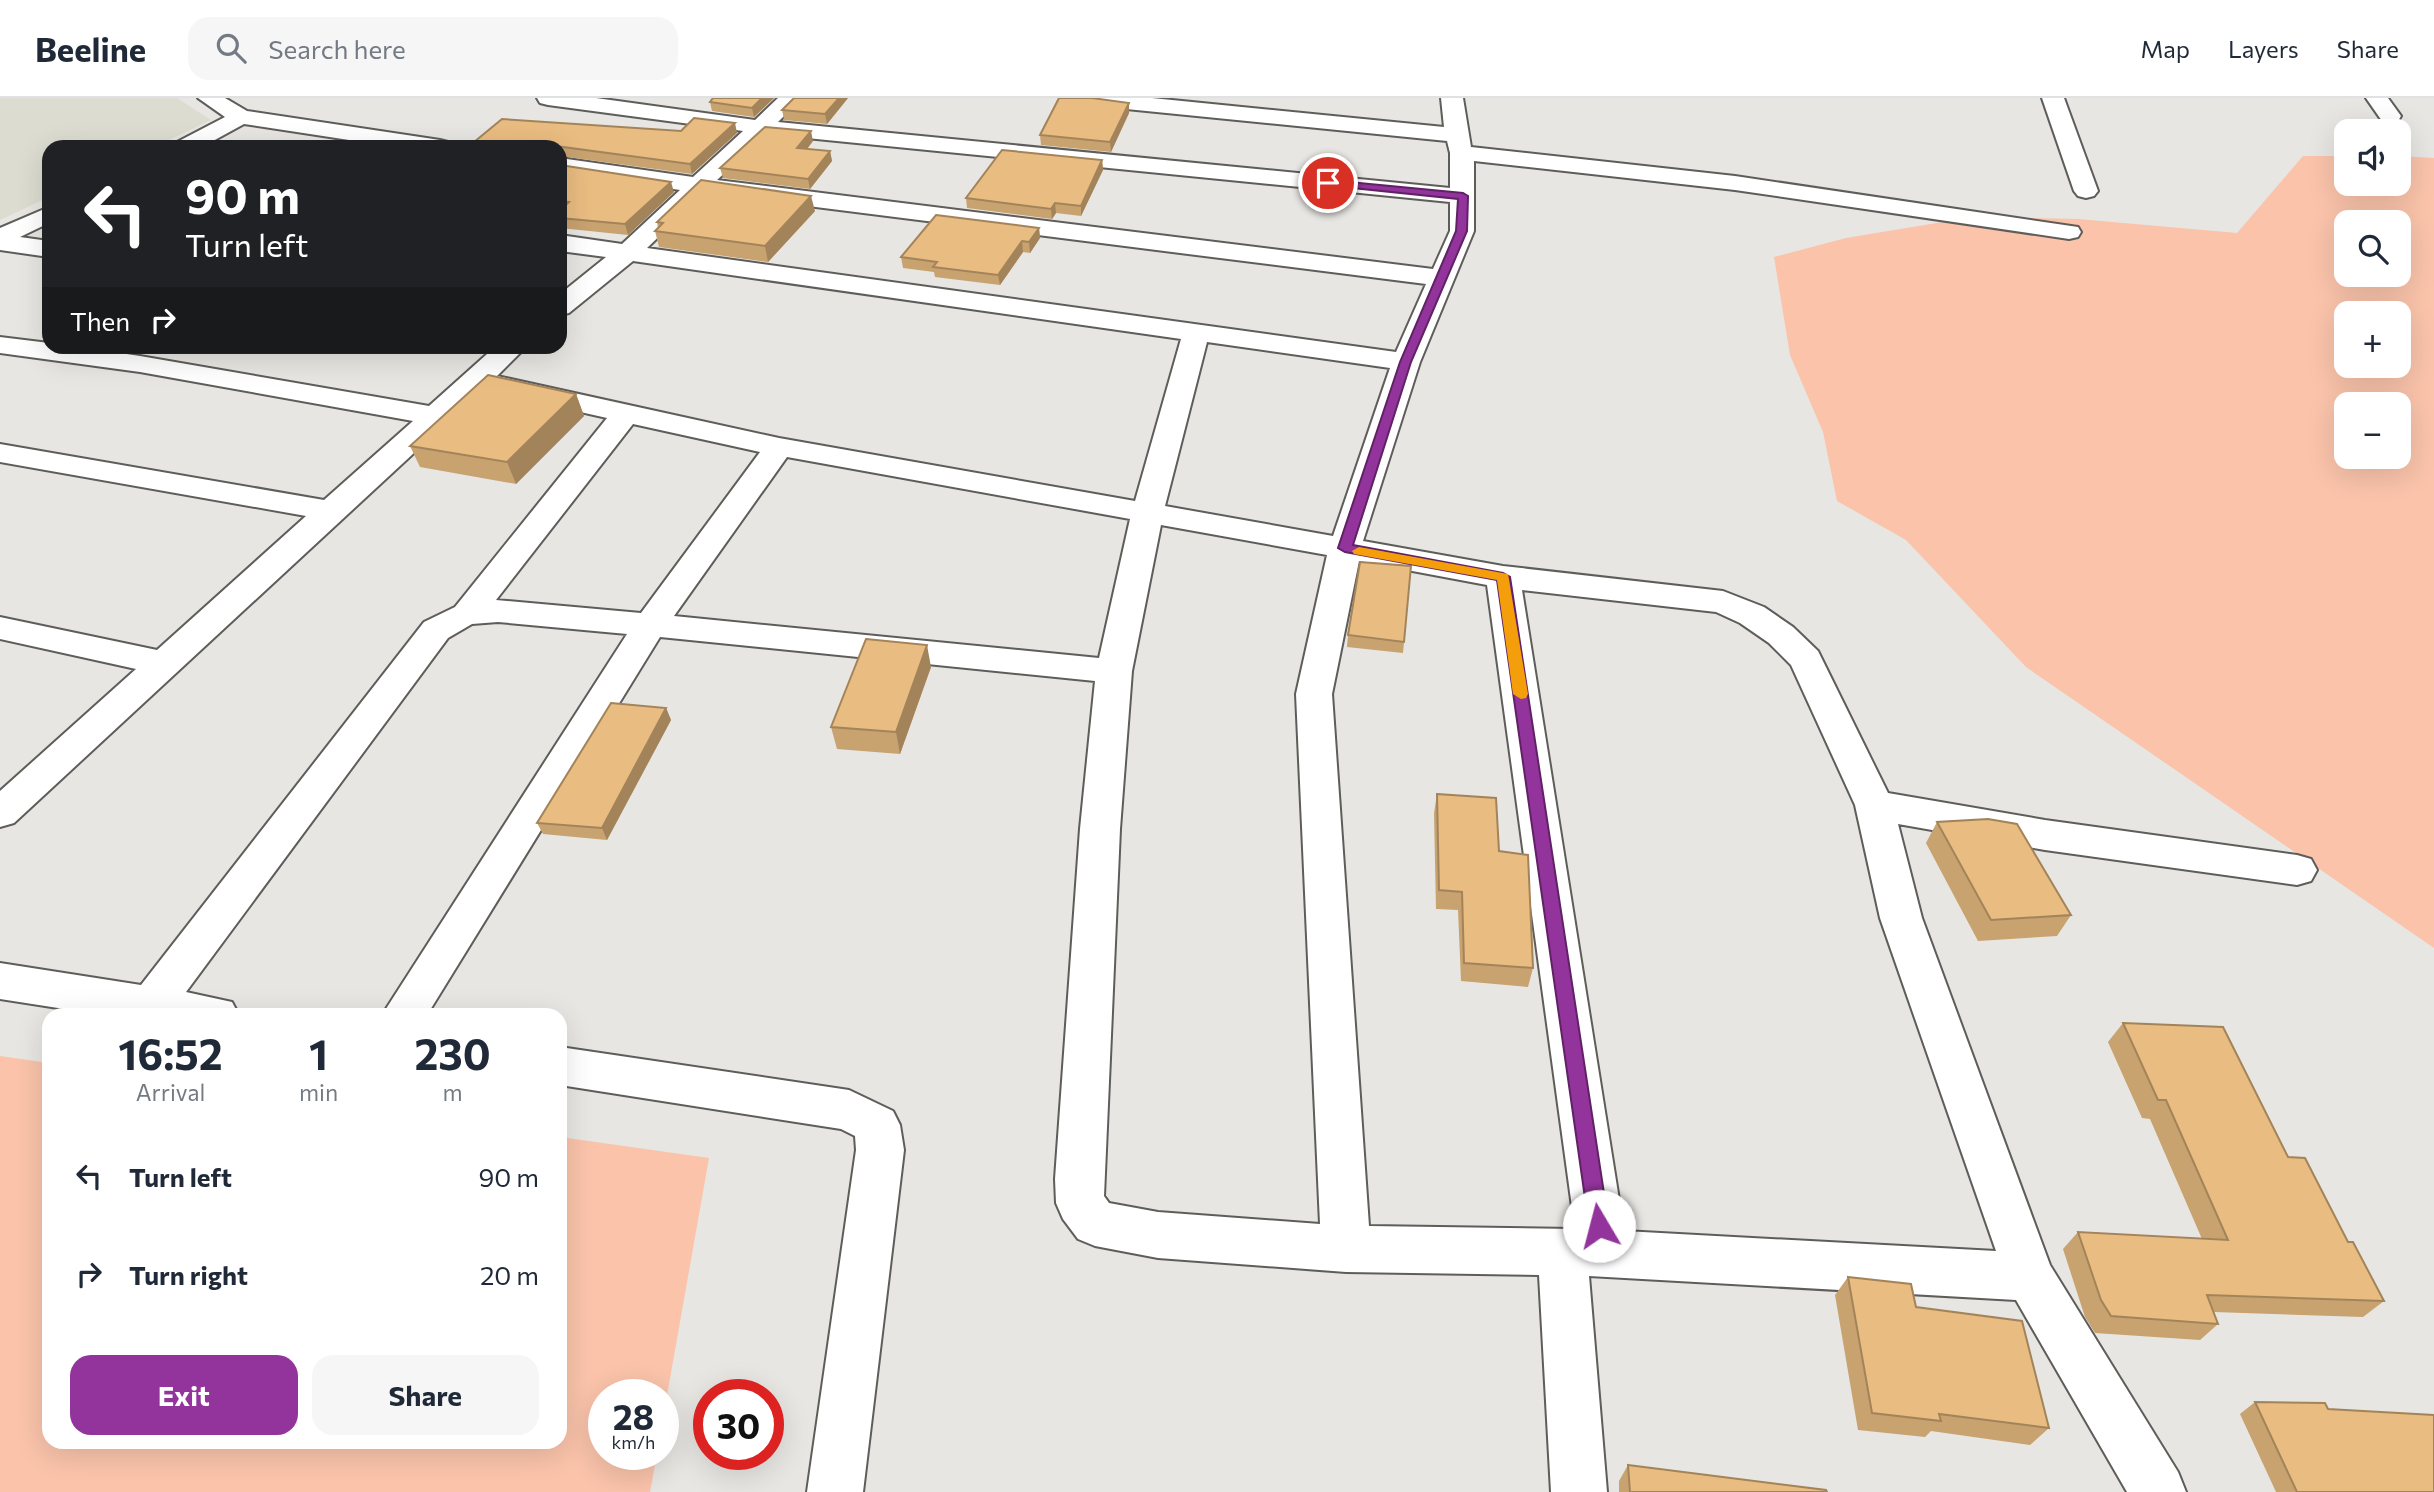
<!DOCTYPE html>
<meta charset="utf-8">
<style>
:root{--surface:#fff;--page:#f6f6f7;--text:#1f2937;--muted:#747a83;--line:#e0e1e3;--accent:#93349c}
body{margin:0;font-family:Commissioner,sans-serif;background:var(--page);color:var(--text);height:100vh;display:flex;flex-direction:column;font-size:26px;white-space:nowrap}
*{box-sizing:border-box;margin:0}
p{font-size:23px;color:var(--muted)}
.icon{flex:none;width:38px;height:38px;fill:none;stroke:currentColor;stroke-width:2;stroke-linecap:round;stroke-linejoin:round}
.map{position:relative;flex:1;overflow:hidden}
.panel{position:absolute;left:42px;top:910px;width:525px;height:441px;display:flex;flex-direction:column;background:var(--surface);border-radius:21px;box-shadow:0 7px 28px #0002}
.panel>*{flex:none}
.top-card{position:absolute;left:42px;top:42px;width:525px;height:214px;border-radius:21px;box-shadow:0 7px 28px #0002;background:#202124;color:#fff;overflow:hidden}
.controls{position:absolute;left:2334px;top:21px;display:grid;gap:14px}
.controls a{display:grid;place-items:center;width:77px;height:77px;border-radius:14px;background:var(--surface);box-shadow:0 7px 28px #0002;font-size:35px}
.speed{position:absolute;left:588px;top:1281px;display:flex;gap:14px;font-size:35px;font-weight:700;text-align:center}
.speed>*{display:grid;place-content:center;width:91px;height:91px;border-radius:50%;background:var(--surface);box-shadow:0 7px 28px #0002;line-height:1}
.speed small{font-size:18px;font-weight:400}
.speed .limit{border:10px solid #d22;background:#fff;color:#111}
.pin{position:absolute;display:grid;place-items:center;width:60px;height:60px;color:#fff;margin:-30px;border:4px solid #fff;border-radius:50%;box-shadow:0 2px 7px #0007}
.me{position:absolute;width:77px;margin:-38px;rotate:352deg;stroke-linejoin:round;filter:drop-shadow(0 0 5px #0008)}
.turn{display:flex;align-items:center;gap:24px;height:147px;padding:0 28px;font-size:32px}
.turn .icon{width:91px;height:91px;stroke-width:2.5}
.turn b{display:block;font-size:49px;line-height:60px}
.then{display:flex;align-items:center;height:66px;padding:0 28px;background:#0003;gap:14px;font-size:26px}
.eta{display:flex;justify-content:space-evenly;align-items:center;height:119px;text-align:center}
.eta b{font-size:42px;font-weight:700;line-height:49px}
.button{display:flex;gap:14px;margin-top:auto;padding:14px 28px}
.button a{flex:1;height:80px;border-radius:21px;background:var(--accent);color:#fff;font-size:28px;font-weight:700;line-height:80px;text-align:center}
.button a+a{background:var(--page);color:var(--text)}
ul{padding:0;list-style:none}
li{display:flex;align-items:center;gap:21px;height:98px;padding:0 28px}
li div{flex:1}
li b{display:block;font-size:26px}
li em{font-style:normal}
header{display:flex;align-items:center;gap:42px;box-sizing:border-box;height:98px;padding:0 35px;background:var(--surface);border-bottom:2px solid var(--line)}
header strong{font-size:33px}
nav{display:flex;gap:38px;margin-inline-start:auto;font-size:24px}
.search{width:490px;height:63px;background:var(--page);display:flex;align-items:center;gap:18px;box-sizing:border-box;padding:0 24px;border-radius:21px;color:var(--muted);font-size:26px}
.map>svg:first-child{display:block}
</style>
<header>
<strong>Beeline</strong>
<div class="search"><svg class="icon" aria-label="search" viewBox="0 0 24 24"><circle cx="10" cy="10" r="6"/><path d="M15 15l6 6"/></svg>Search here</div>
<nav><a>Map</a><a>Layers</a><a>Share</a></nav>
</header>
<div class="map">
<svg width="2434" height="1394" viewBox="0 0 2434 1394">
<rect width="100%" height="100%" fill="#e7e6e2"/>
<path fill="#dcdcd0" d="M 0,0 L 177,0 L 211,22 L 154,49 L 49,49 L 49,99 L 0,122 Z"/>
<g fill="#fac3aa" fill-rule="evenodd">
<path d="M 2303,58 L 2347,58 L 2347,86 L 2399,86 L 2399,58 L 2434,60 L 2434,850 L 2026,569 L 1906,442 L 1837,403 L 1823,334 L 1790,257 L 1774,159 L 1846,140 L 1973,119 L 2078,121 L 2237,135 ZM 2347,124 L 2399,124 L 2399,177 L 2347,177 ZM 2347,215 L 2399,215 L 2399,268 L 2347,268 ZM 2347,306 L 2399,306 L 2399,359 L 2347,359 Z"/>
<path d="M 0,958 L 49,965 L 49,1344 L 560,1344 L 560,1039 L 709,1060 L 663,1320 L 663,1297 L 604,1297 L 604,1356 L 657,1356 L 650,1394 L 0,1394 Z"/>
</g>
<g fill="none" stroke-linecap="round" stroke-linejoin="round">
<g stroke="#5e5d5a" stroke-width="4">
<g id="minor">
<path d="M 198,0 L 225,0 L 247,13 L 440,42 L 448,44 L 451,49 L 395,49 L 244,26 L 202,49 L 174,49 L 177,44 L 225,19 Z"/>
<path d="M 537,0 L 596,0 L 755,22 L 778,0 L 802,0 L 778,24 L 1450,90 L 1450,55 L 1447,43 L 1086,7 L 1078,5 L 1075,0 L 1152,0 L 1444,29 L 1441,0 L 1463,0 L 1471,49 L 1735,78 L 2078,129 L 2081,134 L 2078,139 L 2069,141 L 1735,92 L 1474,63 L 1474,133 L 1420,264 L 1363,443 L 1503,468 L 1723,493 L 1764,509 L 1793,529 L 1818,553 L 1888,695 L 2045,722 L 2297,757 L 2311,761 L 2317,772 L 2311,783 L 2297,787 L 2045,752 L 1898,726 L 1922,820 L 2050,1167 L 2178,1374 L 2186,1394 L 2127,1394 L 2016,1202 L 1589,1178 L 1607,1394 L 1551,1394 L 1539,1177 L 1346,1174 L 1158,1160 L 1095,1148 L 1078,1141 L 1063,1121 L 1056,1105 L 1055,1081 L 1080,731 L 1095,583 L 660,539 L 427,917 L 382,917 L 627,536 L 498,524 L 472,526 L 448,540 L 186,894 L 232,904 L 239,917 L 103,917 L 0,901 L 0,865 L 141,887 L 424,524 L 455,509 L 607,320 L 482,292 L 14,725 L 0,729 L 0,693 L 136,571 L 0,541 L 0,519 L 157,552 L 306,418 L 0,364 L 0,346 L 324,402 L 413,323 L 140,274 L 0,255 L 0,239 L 49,245 L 49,248 L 73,248 L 140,258 L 429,308 L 496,248 L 527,248 L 497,278 L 779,340 L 1135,403 L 1181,241 L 633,163 L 569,215 L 560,217 L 560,196 L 606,159 L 560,153 L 560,137 L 622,146 L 680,92 L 560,74 L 560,60 L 693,79 L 743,33 L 548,7 L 540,5 ZM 766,36 L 1450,104 L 1450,133 L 1433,171 L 717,82 ZM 704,95 L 1426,186 L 1396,254 L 647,150 ZM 1207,244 L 1390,270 L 1333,438 L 1165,408 ZM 633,326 L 760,354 L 641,515 L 496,502 ZM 787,359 L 1130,421 L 1099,560 L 674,518 ZM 1161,427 L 1327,457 L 1296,596 L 1320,1126 L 1158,1114 L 1109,1105 L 1104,1098 L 1120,731 L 1132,573 ZM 1359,463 L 1487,487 L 1575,1131 L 1369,1128 L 1332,596 ZM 1522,492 L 1716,514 L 1740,525 L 1769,545 L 1791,567 L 1855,707 L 1880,820 L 1996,1153 L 1624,1133 Z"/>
<path d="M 2042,0 L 2064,0 L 2098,93 L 2094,98 L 2086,100 L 2078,98 L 2074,93 Z"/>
<path d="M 2366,0 L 2388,0 L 2401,18 L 2398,23 L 2382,23 Z"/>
<path d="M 49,109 L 49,125 L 20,139 L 49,143 L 49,159 L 0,152 L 0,130 Z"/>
<path d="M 560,949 L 849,992 L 893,1013 L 900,1027 L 904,1052 L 863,1394 L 807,1394 L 856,1052 L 855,1038 L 841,1031 L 560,987 Z"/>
</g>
</g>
<use href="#minor" fill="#fff" fill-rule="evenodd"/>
</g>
<g fill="#c8a26f">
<path d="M 774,0 L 754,19 L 712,13 L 710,4 Z"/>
<path d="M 848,0 L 827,26 L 784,22 L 782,12 Z"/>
<path d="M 1129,5 L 1129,15 L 1111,54 L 1041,47 L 1040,37 Z"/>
<path d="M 681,33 L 737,35 L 692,76 L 560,58 L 560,49 L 468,49 Z"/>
<path d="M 813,43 L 807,51 L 830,53 L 832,63 L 810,91 L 723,80 L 720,70 Z"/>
<path d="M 1102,62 L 1103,72 L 1081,118 L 1056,115 L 1052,121 L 967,110 L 966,100 Z"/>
<path d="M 560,67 L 674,94 L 628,137 L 560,130 Z"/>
<path d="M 815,113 L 768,164 L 659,149 L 655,133 L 658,130 L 657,124 Z"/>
<path d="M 1039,130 L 1040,140 L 1030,155 L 1023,154 L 1000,187 L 935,179 L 934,174 L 903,170 L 901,159 Z"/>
<path d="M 576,296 L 584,318 L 516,386 L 420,369 L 410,348 Z"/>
<path d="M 1348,537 L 1404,544 L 1403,555 L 1347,549 Z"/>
<path d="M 931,569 L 900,656 L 837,651 L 831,629 Z"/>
<path d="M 666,610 L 671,622 L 607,742 L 543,736 L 537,725 Z"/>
<path d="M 1437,696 L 1499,753 L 1533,870 L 1528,889 L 1461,883 L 1458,812 L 1436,811 L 1434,715 Z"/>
<path d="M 1937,724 L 2071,817 L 2057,838 L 1978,843 L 1926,745 Z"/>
<path d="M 2123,925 L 2288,1059 L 2348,1144 L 2384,1203 L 2363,1219 L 2214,1214 L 2218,1226 L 2200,1242 L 2095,1235 L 2085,1219 L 2063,1151 L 2078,1134 L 2202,1141 L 2150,1021 L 2142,1020 L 2108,944 Z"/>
<path d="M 1848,1179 L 1916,1209 L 2049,1330 L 2030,1347 L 1931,1333 L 1925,1339 L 1858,1332 L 1835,1197 Z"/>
<path d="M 2255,1304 L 2328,1311 L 2434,1394 L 2276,1394 L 2240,1316 Z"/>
<path d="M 1628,1367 L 1827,1394 L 1619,1394 L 1619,1383 Z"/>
</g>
<g fill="#a3845a">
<path d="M 762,0 L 774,0 L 754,19 L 752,10 Z"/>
<path d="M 839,0 L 848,0 L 827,26 L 825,16 Z"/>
<path d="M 1129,5 L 1129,15 L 1111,54 L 1110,44 Z"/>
<path d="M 735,25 L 737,35 L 692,76 L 690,66 Z"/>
<path d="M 811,33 L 813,43 L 800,60 L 797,50 Z"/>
<path d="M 830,53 L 832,63 L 810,91 L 808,81 Z"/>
<path d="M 1102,62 L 1103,72 L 1081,118 L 1081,108 Z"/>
<path d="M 671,84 L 674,94 L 628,137 L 625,126 Z"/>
<path d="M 811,98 L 815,113 L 768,164 L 765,148 Z"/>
<path d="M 1055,105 L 1056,115 L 1052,121 L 1051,111 Z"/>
<path d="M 1039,130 L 1040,140 L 1030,155 L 1029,144 Z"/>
<path d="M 1022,143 L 1023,154 L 1000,187 L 998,177 Z"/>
<path d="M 576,296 L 584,318 L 516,386 L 507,364 Z"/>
<path d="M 927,547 L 931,569 L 900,656 L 896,634 Z"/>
<path d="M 666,610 L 671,622 L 607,742 L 602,730 Z"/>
</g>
<g fill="#e9bc81" stroke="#a3845a" stroke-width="2">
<path d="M 713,0 L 762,0 L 752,10 L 710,4 Z"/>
<path d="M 794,0 L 839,0 L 825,16 L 782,12 Z"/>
<path d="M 1059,0 L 1092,0 L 1129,5 L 1110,44 L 1040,37 Z"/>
<path d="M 694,20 L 735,25 L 690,66 L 555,48 L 555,49 L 468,49 L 502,21 L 681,33 Z"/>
<path d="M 765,29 L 811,33 L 797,50 L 830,53 L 808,81 L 720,70 Z"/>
<path d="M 1002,52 L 1102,62 L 1081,108 L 1055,105 L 1051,111 L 966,100 Z"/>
<path d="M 560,67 L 671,84 L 625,126 L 560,120 L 560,112 L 569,104 L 560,103 Z"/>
<path d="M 701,82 L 811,98 L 765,148 L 655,133 L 663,125 L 657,124 Z"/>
<path d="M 936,117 L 1039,130 L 1029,144 L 1022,143 L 998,177 L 933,169 L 937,164 L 901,159 Z"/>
<path d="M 488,277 L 576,296 L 507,364 L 410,348 Z"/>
<path d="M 1360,464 L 1411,468 L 1404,544 L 1348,537 Z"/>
<path d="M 866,541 L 927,547 L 896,634 L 831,629 Z"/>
<path d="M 611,605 L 666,610 L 602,730 L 537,725 Z"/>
<path d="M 1437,696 L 1496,700 L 1499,753 L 1528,757 L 1533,870 L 1464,865 L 1462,794 L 1439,792 Z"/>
<path d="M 1988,721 L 2017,726 L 2071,817 L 1991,822 L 1937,724 Z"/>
<path d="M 2123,925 L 2223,929 L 2288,1059 L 2305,1060 L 2348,1144 L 2353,1144 L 2384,1203 L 2207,1197 L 2218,1226 L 2111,1218 L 2101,1202 L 2078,1134 L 2228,1142 L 2166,1002 L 2158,1002 Z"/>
<path d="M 1848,1179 L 1911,1186 L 1916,1209 L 2022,1223 L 2049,1330 L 1939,1316 L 1941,1323 L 1872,1315 Z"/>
<path d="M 2255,1304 L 2325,1305 L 2328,1311 L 2434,1317 L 2434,1394 L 2297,1394 Z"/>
<path d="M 1628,1367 L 1826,1392 L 1827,1394 L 1630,1394 Z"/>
</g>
<path fill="#93349c" stroke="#602265" stroke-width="2" d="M 1328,82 L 1463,95 L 1468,98 L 1467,133 L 1411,264 L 1353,447 L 1503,475 L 1510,479 L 1609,1128 L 1606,1135 L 1599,1138 L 1592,1135 L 1589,1128 L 1497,482 L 1345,454 L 1338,450 L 1400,264 L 1456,133 L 1458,101 L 1324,87 L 1324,83 Z"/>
<path fill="#f59e0b" d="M 1359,449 L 1508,476 L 1528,596 L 1526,600 L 1521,601 L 1513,596 L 1497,482 L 1354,456 L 1352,453 Z"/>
</svg>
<div class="controls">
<a><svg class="icon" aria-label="sound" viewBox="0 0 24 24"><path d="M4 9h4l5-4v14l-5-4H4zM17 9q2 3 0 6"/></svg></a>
<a><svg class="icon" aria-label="search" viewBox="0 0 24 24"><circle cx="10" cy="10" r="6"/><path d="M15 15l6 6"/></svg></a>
<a>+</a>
<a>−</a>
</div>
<div class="speed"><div>28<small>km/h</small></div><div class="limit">30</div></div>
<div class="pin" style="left:1328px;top:85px;background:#d93025"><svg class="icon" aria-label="arrive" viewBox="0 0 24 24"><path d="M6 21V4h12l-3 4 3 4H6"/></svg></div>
<svg class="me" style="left:1599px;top:1128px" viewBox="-20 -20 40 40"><circle r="19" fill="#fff"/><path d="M0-13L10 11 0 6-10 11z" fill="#93349c"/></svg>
<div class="top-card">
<div class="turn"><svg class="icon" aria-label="left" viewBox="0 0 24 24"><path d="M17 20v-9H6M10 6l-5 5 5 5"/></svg><div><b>90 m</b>Turn left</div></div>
<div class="then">Then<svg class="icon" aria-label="right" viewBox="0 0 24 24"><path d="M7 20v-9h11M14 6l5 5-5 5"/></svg></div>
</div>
<section class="panel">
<div class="eta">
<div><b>16:52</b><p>Arrival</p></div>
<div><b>1</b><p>min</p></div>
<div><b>230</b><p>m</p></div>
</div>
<ul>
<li><svg class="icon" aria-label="left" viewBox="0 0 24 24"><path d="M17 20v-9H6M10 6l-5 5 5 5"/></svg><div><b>Turn left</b></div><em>90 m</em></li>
<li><svg class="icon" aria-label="right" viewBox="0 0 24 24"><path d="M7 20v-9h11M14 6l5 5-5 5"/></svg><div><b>Turn right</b></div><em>20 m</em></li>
</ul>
<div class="button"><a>Exit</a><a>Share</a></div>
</section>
</div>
